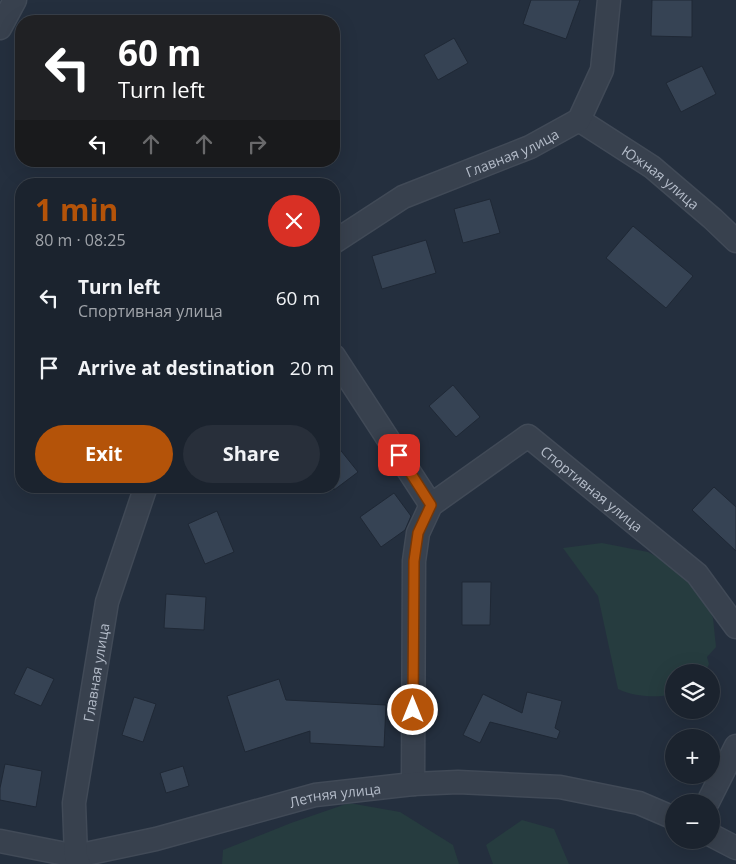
<!DOCTYPE html>
<meta charset="utf-8">
<style>
:root{--surface:#1b232e;--page:#282f3a;--text:#f1f3f6;--muted:#a0a4aa;--line:#39404a;--accent:#b45309}
body{margin:0;font-family:"Open Sans",sans-serif;background:var(--page);color:var(--text);height:100vh;display:flex;flex-direction:column;font-size:19px;white-space:nowrap}
*{box-sizing:border-box;margin:0}
p{font-size:16px;color:var(--muted)}
.icon{flex:none;width:28px;height:28px;fill:none;stroke:currentColor;stroke-width:2;stroke-linecap:round;stroke-linejoin:round}
.map{position:relative;flex:1;overflow:hidden}
.details{position:absolute;left:15px;top:178px;width:325px;height:315px;display:flex;flex-direction:column;background:var(--surface);border-radius:20px;box-shadow:0 5px 20px #0002,0 0 0 1px var(--line)}
.details>*{flex:none}
.hud{position:absolute;left:15px;top:15px;width:325px;height:152px;border-radius:20px;box-shadow:0 5px 20px #0002,0 0 0 1px var(--line);background:#202124;color:#fff;overflow:hidden}
.controls{position:absolute;left:665px;top:664px;display:grid;gap:10px}
.controls a{display:grid;place-items:center;width:55px;height:55px;border-radius:50%;background:var(--surface);box-shadow:0 5px 20px #0002,0 0 0 1px var(--line);font-size:25px}
.pin{position:absolute;display:grid;place-items:center;width:42px;height:42px;color:#fff;margin:-21px;border-radius:10px;box-shadow:0 2px 8px #0006}
.me{position:absolute;width:55px;margin:-28px;rotate:0deg;stroke-linejoin:round;filter:drop-shadow(0 0 4px #0008)}
.turn{display:flex;align-items:center;gap:18px;height:105px;padding:0 20px;font-size:22px}
.turn .icon{width:65px;height:65px;stroke-width:2.5}
.turn b{display:block;font-size:35px;line-height:42px}
.lanes{display:flex;align-items:center;height:48px;padding:0 20px;background:#0003;justify-content:center;gap:25px;direction:ltr}
.lanes .off{opacity:.35}
.round{display:grid;place-items:center;flex:none;width:52px;height:52px;border-radius:26px;background:var(--page)}
.headline{display:flex;align-items:center;justify-content:space-between;height:85px;padding:0 20px}
h1{font-size:30px;font-weight:700;line-height:38px;color:var(--accent)}
.primary-button{display:flex;gap:10px;margin-top:auto;padding:10px 20px}
.primary-button a{flex:1;height:58px;border-radius:30px;background:var(--accent);color:#fff;font-size:20px;font-weight:700;line-height:58px;text-align:center}
.primary-button a+a{background:var(--page);color:var(--text)}
ul{padding:0;list-style:none}
li{display:flex;align-items:center;gap:15px;height:70px;padding:0 20px}
li div{flex:1}
li b{display:block;font-size:19px}
li em{font-style:normal}
.map>svg:first-child{display:block}
</style>
<div class="map">
<svg width="736" height="864" viewBox="0 0 736 864">
<rect width="100%" height="100%" fill="#242f3e"/>
<g fill="#263c3f">
<path d="M 602,543 L 648,552 L 679,569 L 699,587 L 713,618 L 716,647 L 707,657 L 709,664 L 705,672 L 674,672 L 674,694 C 657,698 634,697 618,689 L 598,596 L 563,548 Z"/>
<path d="M 349,803 L 400,812 L 453,845 L 459,864 L 222,864 L 223,850 L 291,823 Z"/>
<path d="M 522,820 L 554,829 L 569,864 L 493,864 L 486,845 Z"/>
</g>
<g fill="#364354" stroke="#1f2835">
<path d="M 531,0 L 580,0 L 566,39 L 523,24 Z"/>
<path d="M 652,0 L 692,0 L 692,37 L 651,36 Z"/>
<path d="M 454,38 L 468,63 L 438,80 L 424,55 Z"/>
<path d="M 702,66 L 716,94 L 681,112 L 666,83 Z"/>
<path d="M 490,199 L 500,233 L 463,243 L 454,209 Z"/>
<path d="M 633,226 L 693,276 L 666,308 L 606,258 Z"/>
<path d="M 426,240 L 436,273 L 382,289 L 372,256 Z"/>
<path d="M 453,385 L 480,417 L 456,437 L 429,406 Z"/>
<path d="M 334,442 L 358,472 L 334,490 Z"/>
<path d="M 714,487 L 736,507 L 736,551 L 692,510 Z"/>
<path d="M 394,493 L 411,516 L 405,530 L 381,547 L 360,517 Z"/>
<path d="M 217,511 L 234,552 L 205,564 L 188,524 Z"/>
<path d="M 462,582 L 491,582 L 490,625 L 462,625 Z"/>
<path d="M 166,594 L 206,597 L 204,630 L 164,628 Z"/>
<path d="M 27,667 L 54,679 L 41,706 L 14,694 Z"/>
<path d="M 279,679 L 286,700 L 386,705 L 384,747 L 310,743 L 310,731 L 245,752 L 227,696 Z"/>
<path d="M 527,692 L 562,701 L 555,728 L 560,731 L 557,739 L 490,722 L 480,743 L 463,735 L 483,694 L 522,713 Z"/>
<path d="M 134,697 L 156,704 L 143,742 L 122,735 Z"/>
<path d="M 5,764 L 42,771 L 36,807 L 0,800 L 0,788 Z"/>
<path d="M 183,766 L 189,786 L 166,793 L 160,773 Z"/>
</g>
<g fill="none" stroke-linecap="round" stroke-linejoin="round">
<g stroke="#414a57" stroke-width="25">
<g id="street">
<path d="M 0,28 L 15,0"/>
<path id="s1" d="M 579,120 L 652,167 L 713,219 L 736,241"/>
<path id="s2" d="M 334,242 L 403,197 L 530,147 L 579,120 L 602,70 L 609,0"/>
<path d="M 334,356 L 431,505"/>
<path id="s3" d="M 413,784 L 414,561 L 418,533 L 431,505 L 528,436 L 697,574 L 736,627"/>
<path d="M 708,802 L 736,746"/>
<path d="M 711,835 L 736,848"/>
<path id="s4" d="M 0,841 L 76,856 L 156,839 L 315,795 L 413,784 L 458,782 L 560,787 L 639,803 L 674,818"/>
<path id="s5" d="M 79,864 L 76,856 L 74,803 L 107,602 L 146,486"/>
</g>
</g>
<use href="#street" stroke="#38414e" stroke-width="22"/>
</g>
<g fill="none" stroke-linecap="round" stroke-linejoin="round">
<g stroke="#753606" stroke-width="12">
<path id="route" d="M 399,455 L 431,505 L 418,533 L 414,561 L 413,710"/>
</g>
<use href="#route" stroke="#b45309" stroke-width="9"/>
</g>
<g text-anchor="middle" dominant-baseline="central" stroke-width="5" stroke-linejoin="round" paint-order="stroke">
<g font-size="14" fill="#b4bcc9" stroke="#1d2633">
<text stroke="none"><textPath href="#s2" startOffset="200">Главная улица</textPath></text>
<text stroke="none"><textPath href="#s1" startOffset="100">Южная улица</textPath></text>
<text stroke="none"><textPath href="#s3" startOffset="484">Спортивная улица</textPath></text>
<text stroke="none"><textPath href="#s5" startOffset="194">Главная улица</textPath></text>
<text stroke="none"><textPath href="#s4" startOffset="344">Летняя улица</textPath></text>
</g>
</g>
</svg>
<div class="controls">
<a><svg class="icon" aria-label="layers" viewBox="0 0 24 24"><path d="M12 4l9 5-9 5-9-5zM3 14l9 5 9-5"/></svg></a>
<a>+</a>
<a>−</a>
</div>
<div class="pin" style="left:399px;top:455px;background:#d93025"><svg class="icon" aria-label="arrive" viewBox="0 0 24 24"><path d="M6 21V4h12l-3 4 3 4H6"/></svg></div>
<svg class="me" style="left:413px;top:710px" viewBox="-20 -20 40 40"><circle r="17" fill="#b45309" stroke="#fff" stroke-width="3"/><path d="M0-11L8 9 0 5-8 9z" fill="#fff"/></svg>
<div class="hud">
<div class="turn"><svg class="icon" aria-label="left" viewBox="0 0 24 24"><path d="M17 20v-9H6M10 6l-5 5 5 5"/></svg><div><b>60 m</b>Turn left</div></div>
<div class="lanes"><svg class="icon" aria-label="left" viewBox="0 0 24 24"><path d="M17 20v-9H6M10 6l-5 5 5 5"/></svg><svg class="icon off" aria-label="ahead" viewBox="0 0 24 24"><path d="M12 20V5M6 11l6-6 6 6"/></svg><svg class="icon off" aria-label="ahead" viewBox="0 0 24 24"><path d="M12 20V5M6 11l6-6 6 6"/></svg><svg class="icon off" aria-label="right" viewBox="0 0 24 24"><path d="M7 20v-9h11M14 6l5 5-5 5"/></svg></div>
</div>
<section class="details">
<div class="headline"><div><h1>1 min</h1><p>80 m · 08:25</p></div><a class="round" style="background:#d93025;color:#fff"><svg class="icon" aria-label="close" viewBox="0 0 24 24"><path d="M6 6l12 12M18 6L6 18"/></svg></a></div>
<ul>
<li><svg class="icon" aria-label="left" viewBox="0 0 24 24"><path d="M17 20v-9H6M10 6l-5 5 5 5"/></svg><div><b>Turn left</b><p>Спортивная улица</p></div><em>60 m</em></li>
<li><svg class="icon" aria-label="arrive" viewBox="0 0 24 24"><path d="M6 21V4h12l-3 4 3 4H6"/></svg><div><b>Arrive at destination</b></div><em>20 m</em></li>
</ul>
<div class="primary-button"><a>Exit</a><a>Share</a></div>
</section>
</div>
